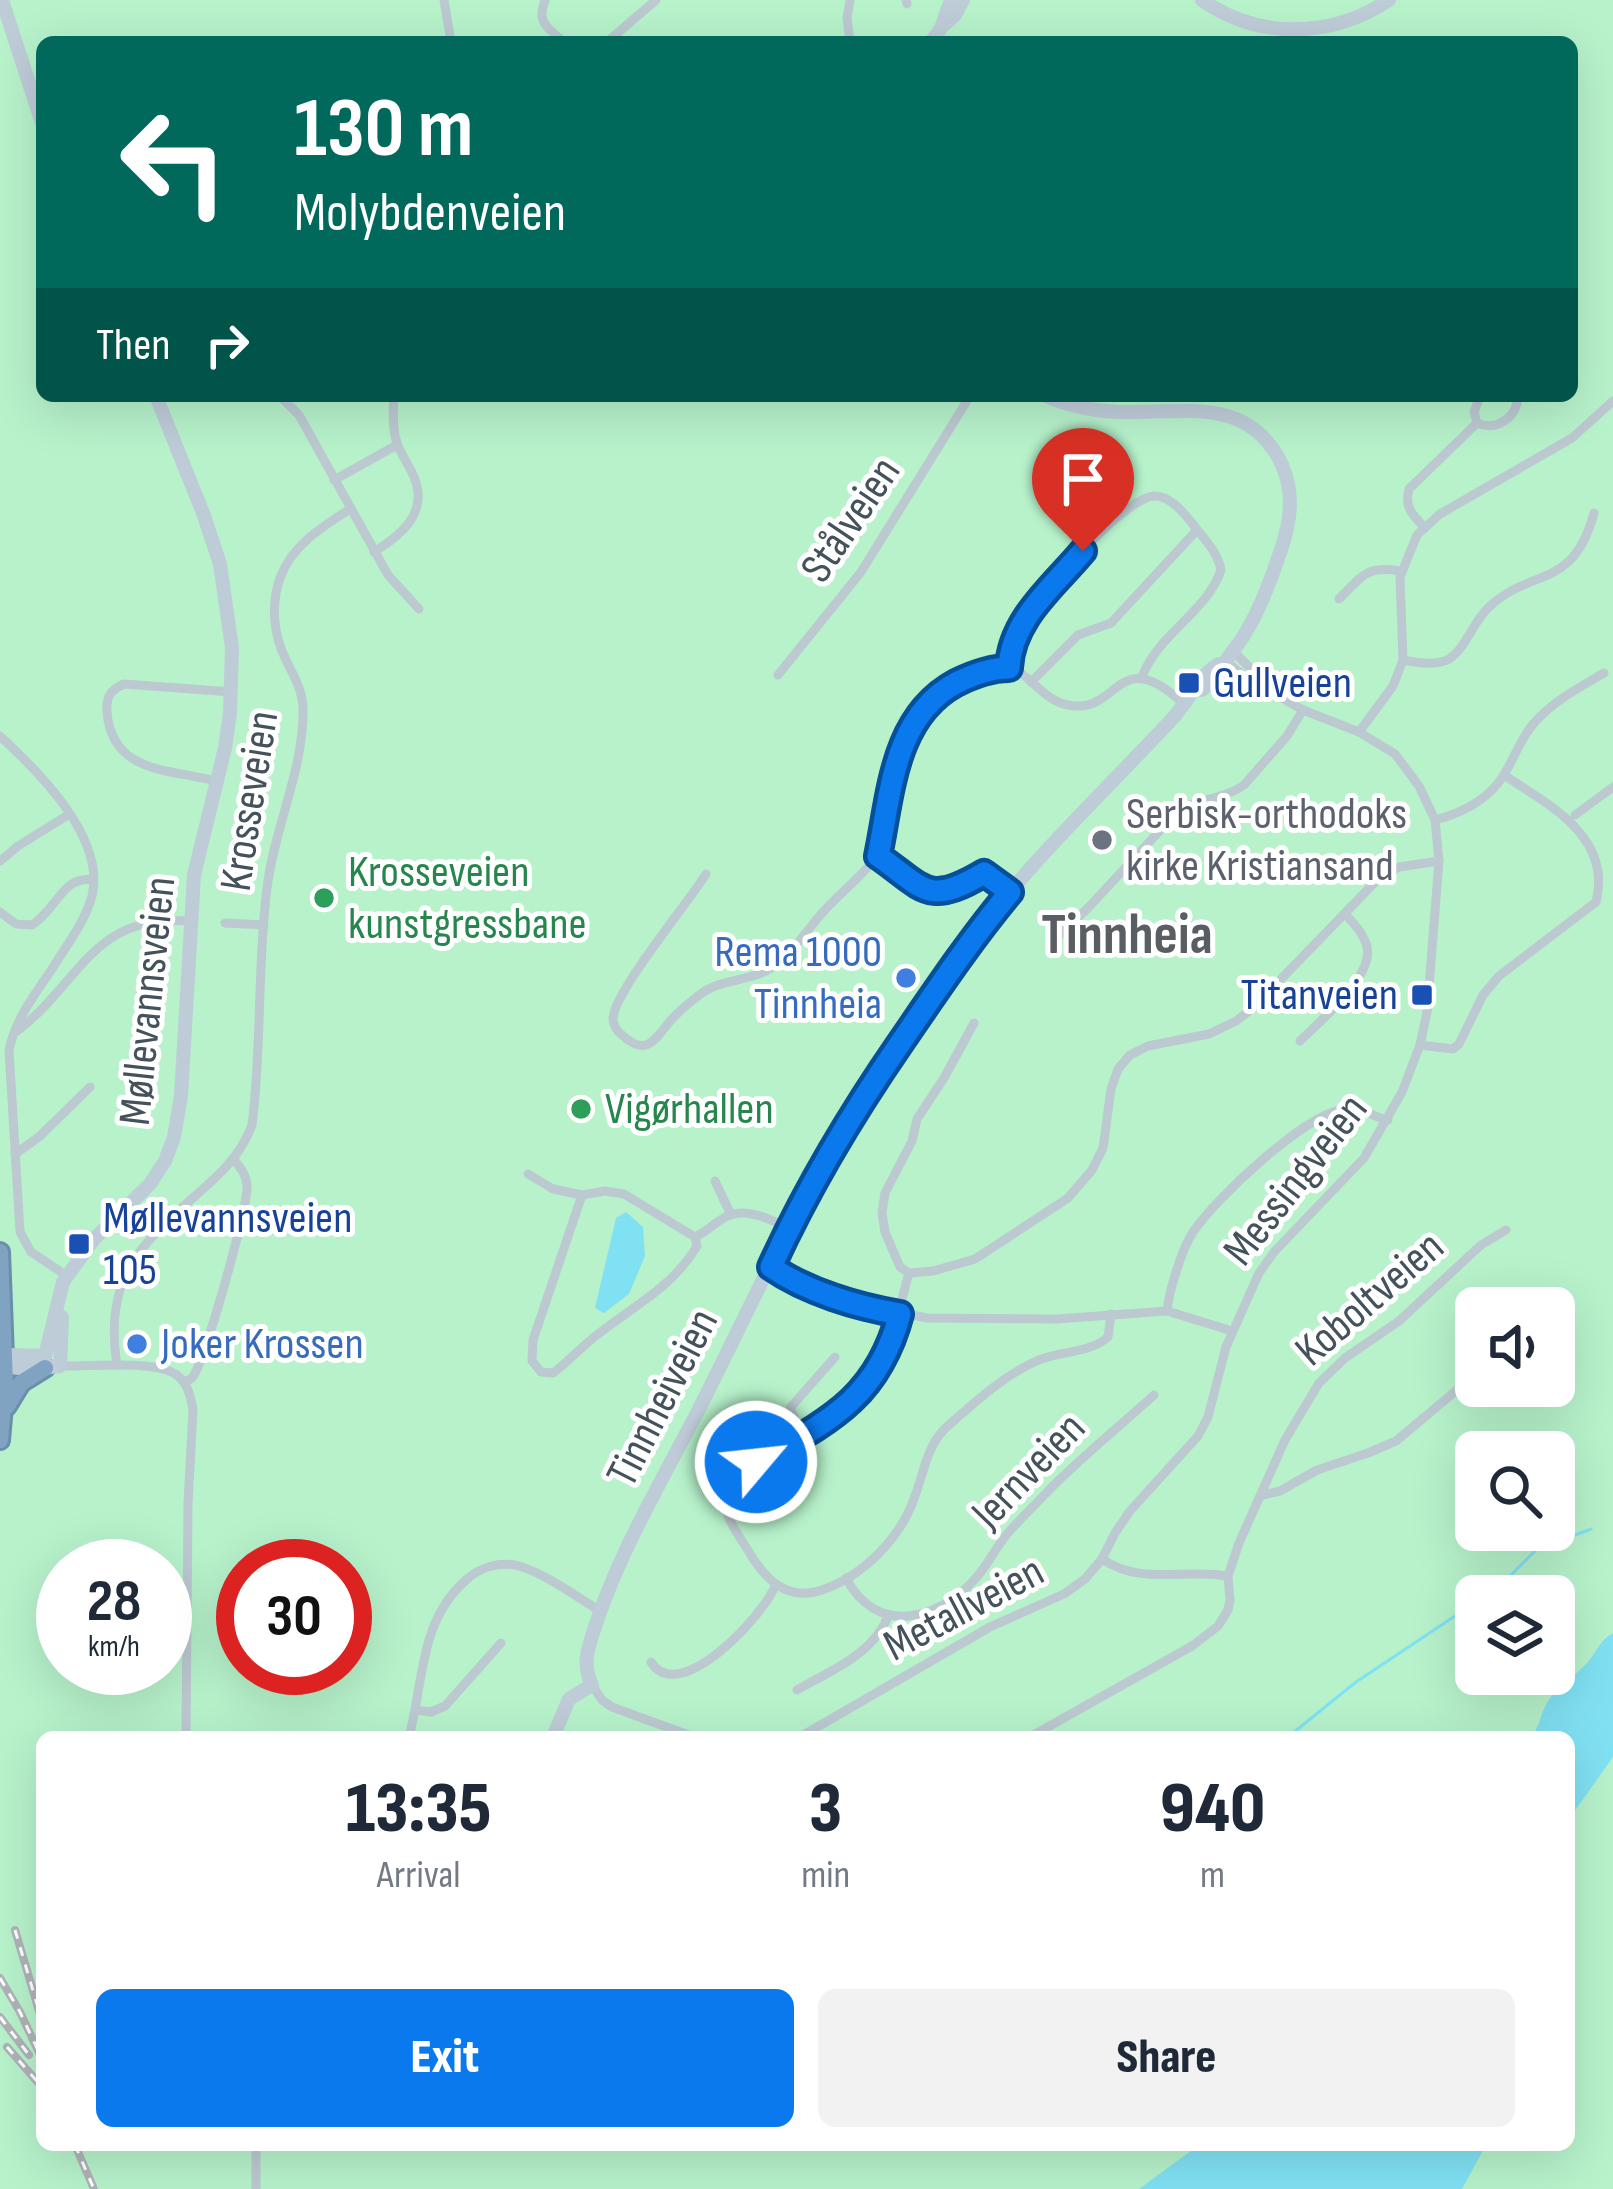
<!DOCTYPE html>
<meta charset="utf-8">
<style>
:root{--surface:#fff;--page:#f2f2f3;--text:#1f2937;--muted:#747a83;--accent:#0a79ed}
body{margin:0;font-family:"Sofia Sans Condensed",sans-serif;background:var(--page);color:var(--text);height:100vh;display:flex;flex-direction:column;font-size:45px;white-space:nowrap}
*{box-sizing:border-box;margin:0}
p{font-size:39px;color:var(--muted)}
.icon{flex:none;width:66px;height:66px;fill:none;stroke:currentColor;stroke-width:2;stroke-linecap:round;stroke-linejoin:round}
.map{position:relative;flex:1;overflow:hidden}
.drawer{position:absolute;left:36px;top:1731px;width:1539px;height:420px;display:flex;flex-direction:column;background:var(--surface);border-radius:18px;box-shadow:0 12px 48px #0002}
.drawer>*{flex:none}
.banner{position:absolute;left:36px;top:36px;width:1542px;height:366px;border-radius:18px;box-shadow:0 12px 48px #0002;background:#00695c;color:#fff;overflow:hidden}
.controls{position:absolute;left:1455px;top:1287px;display:grid;gap:24px}
.controls a{display:grid;place-items:center;width:120px;height:120px;border-radius:18px;background:var(--surface);box-shadow:0 12px 48px #0002;font-size:60px}
.speed{position:absolute;left:36px;top:1539px;display:flex;gap:24px;font-size:60px;font-weight:700;text-align:center}
.speed>*{display:grid;place-content:center;width:156px;height:156px;border-radius:50%;background:var(--surface);box-shadow:0 12px 48px #0002;line-height:1}
.speed small{font-size:30px;font-weight:400}
.speed .limit{border:18px solid #d22;background:#fff;color:#111}
.pin{position:absolute;display:grid;place-items:center;width:102px;height:102px;color:#fff;margin:-123px -51px;border-radius:50% 50% 50% 0;rotate:-45deg;box-shadow:0 0 12px #0007}
.pin .icon{rotate:45deg}
.me{position:absolute;width:132px;margin:-66px;rotate:62deg;stroke-linejoin:round;filter:drop-shadow(0 0 9px #0008)}
.turn{display:flex;align-items:center;gap:42px;height:252px;padding:0 60px;font-size:54px}
.turn .icon{width:156px;height:156px;stroke-width:2.5}
.turn b{display:block;font-size:84px;line-height:102px}
.then{display:flex;align-items:center;height:114px;padding:0 60px;background:#0003;gap:24px;font-size:45px}
.eta{display:flex;justify-content:space-evenly;align-items:center;height:204px;text-align:center}
.eta b{font-size:72px;font-weight:800;line-height:84px}
.primary-button{display:flex;gap:24px;margin-top:auto;padding:24px 60px}
.primary-button a{flex:1;height:138px;border-radius:18px;background:var(--accent);color:#fff;font-size:48px;font-weight:800;line-height:138px;text-align:center}
.primary-button a+a{background:var(--page);color:var(--text)}
.map>svg:first-child{display:block}
</style>
<div class="map">
<svg width="1613" height="2189" viewBox="0 0 1613 2189">
<rect width="100%" height="100%" fill="#f0eded"/>
<path fill="#b7f2cb" fill-rule="evenodd" d="M 0,0 L 1613,0 L 1613,2189 L 0,2189 ZM 42,42 L 1572,42 L 1572,396 L 42,396 ZM 1476,1308 L 1554,1308 L 1554,1386 L 1476,1386 ZM 1476,1452 L 1554,1452 L 1554,1530 L 1476,1530 ZM 63,1566 L 165,1566 L 165,1668 L 63,1668 ZM 243,1566 L 345,1566 L 345,1668 L 243,1668 ZM 1476,1596 L 1554,1596 L 1554,1674 L 1476,1674 ZM 42,1737 L 1569,1737 L 1569,2145 L 42,2145 Z"/>
<g fill="#80e1f3">
<path d="M 626,1212 L 643,1227 L 645,1256 L 629,1294 L 604,1313 L 595,1308 L 616,1218 Z"/>
<path d="M 1613,1633 L 1613,1757 L 1569,1819 L 1569,1737 L 1531,1737 C 1540,1727 1540,1714 1547,1703 C 1557,1685 1575,1677 1588,1662 C 1597,1651 1600,1640 1613,1633 Z"/>
<path d="M 1199,2145 L 1486,2145 L 1462,2189 L 1139,2189 Z"/>
</g>
<g fill="none" stroke-linecap="round" stroke-linejoin="round">
<g stroke="#80e1f3" stroke-width="3">
<path d="M 1486,1596 L 1497,1589 L 1537,1549 L 1591,1529"/>
<path d="M 1288,1737 L 1356,1682 L 1476,1602"/>
</g>
<g stroke="#6b8eac" stroke-width="22">
<g id="highway">
<path d="M 0,1252 L 5,1383 L 0,1440"/>
<path d="M 7,1406 L 21,1383 L 45,1368"/>
</g>
</g>
<g stroke="#bcc9d1" stroke-width="9">
<path d="M 444,0 L 451,42"/>
<path d="M 545,0 C 536,23 548,28 564,42"/>
<path d="M 906,0 L 907,4"/>
<path d="M 607,42 L 656,0"/>
<path d="M 850,42 L 847,18 L 850,0"/>
<path d="M 280,396 L 299,415 L 388,575 L 419,609"/>
<path d="M 1477,423 L 1474,412 L 1480,396"/>
<path d="M 334,480 L 397,445"/>
<path d="M 1424,527 C 1412,514 1404,507 1409,489 L 1477,423 C 1497,432 1517,417 1518,396"/>
<path d="M 374,552 C 401,535 429,513 414,477 C 409,465 401,455 397,443 C 392,429 393,411 394,396"/>
<path d="M 1339,599 C 1362,576 1366,565 1401,571"/>
<path d="M 1234,652 L 1253,671 L 1260,683"/>
<path d="M 1403,660 C 1418,663 1436,666 1449,659 C 1466,648 1473,622 1488,608 C 1532,566 1573,591 1594,513"/>
<path d="M 1009,667 C 1010,652 1014,636 1022,623 C 1039,596 1125,496 1155,496 C 1170,496 1183,512 1192,523 C 1203,538 1218,552 1221,570 C 1207,612 1157,635 1142,677"/>
<path d="M 778,675 L 861,572 L 970,396"/>
<path d="M 1031,682 L 1078,635 L 1111,623 L 1197,530"/>
<path d="M 1359,732 L 1393,686 L 1403,660 L 1400,577 L 1417,535 L 1440,514 L 1572,438 L 1613,401"/>
<path d="M 0,736 C 39,772 106,838 92,896 C 85,922 66,946 52,969 C 35,994 15,1020 9,1050 L 20,1232 L 31,1252 L 67,1276"/>
<path d="M 216,781 C 170,769 112,774 107,712 C 106,697 110,690 124,684 L 232,692"/>
<path d="M 1575,815 L 1613,787"/>
<path d="M 1435,820 C 1462,813 1490,799 1505,773 C 1515,756 1521,738 1534,723 C 1553,701 1580,687 1604,673"/>
<path d="M 877,855 C 924,889 927,907 984,873 L 1010,892"/>
<path d="M 0,861 L 18,846 L 68,815"/>
<path d="M 706,874 C 689,902 613,993 613,1019 C 613,1026 617,1031 622,1035 C 647,1058 655,1039 671,1020 C 679,1011 689,1003 698,996 C 719,979 744,982 766,971 C 790,958 805,932 823,912 C 839,894 859,879 874,860 C 882,850 880,830 884,817 C 899,757 905,702 970,677 C 984,671 998,667 1014,668 C 1032,679 1046,701 1068,705 C 1120,716 1116,640 1185,705"/>
<path d="M 0,912 L 16,924 L 32,925 C 57,909 63,875 93,880"/>
<path d="M 225,923 L 264,925"/>
<path d="M 1050,944 L 1087,909 L 1179,810 C 1200,798 1225,799 1244,785 L 1287,736 L 1303,710"/>
<path d="M 974,1023 L 944,1078 L 917,1119 L 912,1141 L 885,1193 L 882,1213 L 885,1232 L 900,1267 L 909,1273 L 933,1271 L 975,1259 L 1068,1198 L 1092,1170 L 1103,1148 L 1111,1089 L 1118,1069 L 1130,1055 L 1148,1046 L 1209,1034 L 1236,1021 L 1253,1008 L 1379,878 L 1399,867 L 1439,861"/>
<path d="M 17,1031 C 80,984 92,913 189,921"/>
<path d="M 1300,1041 C 1320,1021 1374,976 1367,947 C 1364,934 1354,924 1345,914"/>
<path d="M 1420,1045 L 1453,1049 L 1459,1044 L 1483,995 L 1499,976 L 1596,902 C 1613,835 1545,803 1504,775"/>
<path d="M 15,1154 L 40,1136 L 90,1087"/>
<path d="M 528,1174 L 553,1189 L 582,1195 L 605,1191 L 624,1194 L 695,1237 C 708,1231 717,1220 730,1215 C 748,1208 774,1220 789,1230"/>
<path d="M 715,1181 L 731,1215"/>
<path d="M 582,1195 L 533,1340 L 532,1361 L 541,1372 L 553,1373 C 569,1361 581,1347 597,1335 C 632,1307 673,1287 697,1246 L 695,1237"/>
<path d="M 771,1267 L 788,1278 L 858,1304 L 927,1318 L 1057,1319 L 1167,1311"/>
<path d="M 909,1273 C 897,1314 893,1357 863,1390 C 851,1403 837,1416 821,1426 C 793,1444 738,1457 727,1494 C 721,1515 739,1535 749,1552 C 765,1579 787,1602 822,1590 C 863,1576 901,1538 915,1496 C 925,1469 927,1443 950,1424 C 976,1401 1007,1373 1039,1360 C 1061,1351 1090,1353 1108,1337 L 1111,1314"/>
<path d="M 1232,1331 L 1167,1311 C 1169,1290 1182,1249 1193,1232 C 1215,1199 1305,1114 1344,1109 C 1360,1106 1373,1117 1388,1120"/>
<path d="M 117,1365 C 104,1283 136,1247 194,1197 C 219,1175 240,1157 252,1125 C 262,1047 257,966 267,888 C 274,828 304,770 303,709 C 303,690 293,675 285,658 C 273,633 271,604 280,578 C 292,545 322,527 350,509"/>
<path d="M 59,1366 C 87,1367 155,1359 177,1375 C 188,1384 191,1397 193,1410 L 188,1503 L 186,1737"/>
<path d="M 184,1382 C 186,1381 190,1380 192,1378 C 204,1365 249,1204 247,1185 C 246,1174 240,1167 234,1160"/>
<path d="M 802,1437 L 790,1408 L 835,1357"/>
<path d="M 1263,1495 L 1280,1491 L 1317,1470 L 1368,1453 L 1396,1441 L 1476,1374"/>
<path d="M 1102,1559 C 1142,1586 1184,1568 1228,1576"/>
<path d="M 846,1578 C 876,1636 938,1621 975,1579 C 987,1566 995,1549 1007,1534 C 1021,1518 1037,1503 1051,1488 C 1084,1455 1120,1426 1154,1395"/>
<path d="M 651,1662 C 679,1707 763,1616 775,1586"/>
<path d="M 592,1685 L 602,1700 L 612,1707 L 694,1737"/>
<path d="M 797,1690 C 830,1671 874,1654 888,1616"/>
<path d="M 416,1710 L 431,1712 L 445,1706 L 501,1643"/>
<path d="M 409,1737 C 424,1681 419,1621 466,1580 C 480,1567 500,1561 519,1566 C 548,1575 575,1596 602,1612"/>
<path d="M 800,1737 L 990,1627 L 1064,1594 L 1085,1579 L 1102,1559 L 1115,1533 L 1130,1511 L 1198,1436 L 1208,1417 L 1226,1347 L 1259,1273 L 1274,1252 L 1364,1158 L 1402,1092 L 1420,1045 L 1427,1012 L 1439,861 L 1435,820 L 1419,786 L 1395,754 L 1359,732 L 1303,710 L 1249,679 L 1226,662"/>
<path d="M 1030,1737 L 1192,1646 L 1218,1626 L 1228,1610 L 1230,1600 L 1228,1576 L 1239,1543 L 1285,1440 L 1319,1383 L 1345,1358 L 1399,1321 L 1481,1245 L 1506,1230"/>
<path d="M 256,2189 L 256,2145"/>
</g>
<g stroke="#beccd8" stroke-width="14">
<path d="M 2,0 L 42,123"/>
<path d="M 1202,0 C 1259,40 1332,38 1389,0"/>
<path d="M 945,24 L 955,15 L 963,0"/>
<path d="M 931,42 L 941,28 L 951,0"/>
<path d="M 1046,396 C 1069,406 1093,411 1118,412 C 1181,414 1249,394 1282,465 C 1294,492 1291,519 1282,547 C 1272,576 1262,605 1246,632 C 1240,643 1231,652 1225,663 C 1218,674 1214,681 1202,690"/>
<path d="M 0,1359 L 8,1355 L 45,1356 L 63,1282 L 94,1239 L 150,1184 L 165,1161 L 174,1137 L 181,1096 L 194,875 L 225,748 L 230,713 L 232,648 L 220,564 L 203,513 L 156,396"/>
<path d="M 0,1366 L 29,1369 L 60,1366 L 62,1317"/>
<path d="M 553,1737 L 569,1699 L 592,1685 C 586,1673 585,1663 588,1650 C 611,1566 658,1488 698,1411 C 740,1328 779,1242 826,1161 C 868,1088 915,1016 965,948 C 1026,865 1102,794 1172,719 C 1188,702 1199,675 1219,664 L 1223,665"/>
</g>
<use href="#highway" stroke="#80a3c1" stroke-width="16"/>
<g stroke="#afb3b8" stroke-width="8">
<g id="rail">
<path d="M 15,1930 L 42,2021"/>
<path d="M 0,1978 L 20,2012 L 42,2059"/>
<path d="M 0,2017 L 29,2055"/>
<path d="M 7,2047 L 42,2087"/>
<path d="M 75,2145 L 94,2189"/>
</g>
</g>
<use href="#rail" stroke="#fff" stroke-width="3" stroke-dasharray="9" stroke-linecap="butt"/>
</g>
<g fill="none" stroke-linecap="round" stroke-linejoin="round">
<g stroke="#064f9a" stroke-width="30">
<path id="route" d="M 756,1462 C 827,1422 877,1400 900,1314 C 858,1307 807,1292 771,1267 C 807,1188 852,1113 901,1042 C 936,991 970,940 1010,892 L 984,873 C 927,907 924,888 878,856 C 891,794 893,717 956,683 C 972,675 991,668 1009,668 C 1011,619 1054,586 1083,551"/>
</g>
<use href="#route" stroke="#0a79ed" stroke-width="21"/>
</g>
<g fill="#1a4fb4" stroke="#fff" stroke-width="4.5">
<rect x="1177" y="671" width="24" height="24" rx="6"/>
<rect x="1410" y="983" width="24" height="24" rx="6"/>
<rect x="67" y="1232" width="24" height="24" rx="6"/>
</g>
<circle fill="#6b7280" stroke="#fff" stroke-width="4.5" cx="1102" cy="840" r="12"/>
<g fill="#2e9e5b" stroke="#fff" stroke-width="4.5">
<circle cx="324" cy="898" r="12"/>
<circle cx="581" cy="1109" r="12"/>
</g>
<g fill="#3f7fe0" stroke="#fff" stroke-width="4.5">
<circle cx="906" cy="978" r="12"/>
<circle cx="137" cy="1344" r="12"/>
</g>
<g text-anchor="middle" dominant-baseline="central" stroke-width="10" stroke-linejoin="round" paint-order="stroke">
<g font-size="45" fill="#44525c" stroke="#fff">
<text transform="translate(851 520) rotate(-56)">Stålveien</text>
<text transform="translate(250 801) rotate(-81)">Krosseveien</text>
<text transform="translate(148 1001) rotate(-84)">Møllevannsveien</text>
<text transform="translate(1296 1180) rotate(-52)">Messingveien</text>
<text transform="translate(1370 1299) rotate(-41)">Koboltveien</text>
<text transform="translate(663 1398) rotate(-63)">Tinnheiveien</text>
<text transform="translate(1029 1471) rotate(-46)">Jernveien</text>
<text transform="translate(964 1609) rotate(-28)">Metallveien</text>
</g>
<g font-size="45" fill="#164399" stroke="#fff" text-anchor="start">
<text x="1213" y="683">Gullveien</text>
<text x="1398" y="995" text-anchor="end">Titanveien</text>
<text x="103" y="1218">Møllevannsveien<tspan x="103" dy="52">105</tspan></text>
</g>
<g font-size="45" fill="#5b616d" stroke="#fff" text-anchor="start">
<text x="1126" y="814">Serbisk-orthodoks<tspan x="1126" dy="52">kirke Kristiansand</tspan></text>
</g>
<g font-size="45" fill="#27864d" stroke="#fff" text-anchor="start">
<text x="348" y="872">Krosseveien<tspan x="348" dy="52">kunstgressbane</tspan></text>
<text x="605" y="1109">Vigørhallen</text>
</g>
<g font-size="45" fill="#366cbe" stroke="#fff" text-anchor="end">
<text x="882" y="952">Rema 1000<tspan x="882" dy="52">Tinnheia</tspan></text>
<text x="161" y="1344" text-anchor="start">Joker Krossen</text>
</g>
<g font-size="57" font-weight="bold" fill="#595e63" stroke="#fff">
<text x="1127" y="936">Tinnheia</text>
</g>
</g>
</svg>
<div class="controls">
<a><svg class="icon" aria-label="sound" viewBox="0 0 24 24"><path d="M4 9h4l5-4v14l-5-4H4zM17 9q2 3 0 6"/></svg></a>
<a><svg class="icon" aria-label="search" viewBox="0 0 24 24"><circle cx="10" cy="10" r="6"/><path d="M15 15l6 6"/></svg></a>
<a><svg class="icon" aria-label="layers" viewBox="0 0 24 24"><path d="M12 4l9 5-9 5-9-5zM3 14l9 5 9-5"/></svg></a>
</div>
<div class="speed"><div>28<small>km/h</small></div><div class="limit">30</div></div>
<div class="pin" style="left:1083px;top:551px;background:#d93025"><svg class="icon" aria-label="arrive" viewBox="0 0 24 24"><path d="M6 21V4h12l-3 4 3 4H6"/></svg></div>
<svg class="me" style="left:756px;top:1462px" viewBox="-20 -20 40 40"><circle r="17" fill="#0a79ed" stroke="#fff" stroke-width="3"/><path d="M0-11L8 9 0 5-8 9z" fill="#fff"/></svg>
<div class="banner">
<div class="turn"><svg class="icon" aria-label="left" viewBox="0 0 24 24"><path d="M17 20v-9H6M10 6l-5 5 5 5"/></svg><div><b>130 m</b>Molybdenveien</div></div>
<div class="then">Then<svg class="icon" aria-label="right" viewBox="0 0 24 24"><path d="M7 20v-9h11M14 6l5 5-5 5"/></svg></div>
</div>
<section class="drawer">
<div class="eta">
<div><b>13:35</b><p>Arrival</p></div>
<div><b>3</b><p>min</p></div>
<div><b>940</b><p>m</p></div>
</div>
<div class="primary-button"><a>Exit</a><a>Share</a></div>
</section>
</div>
